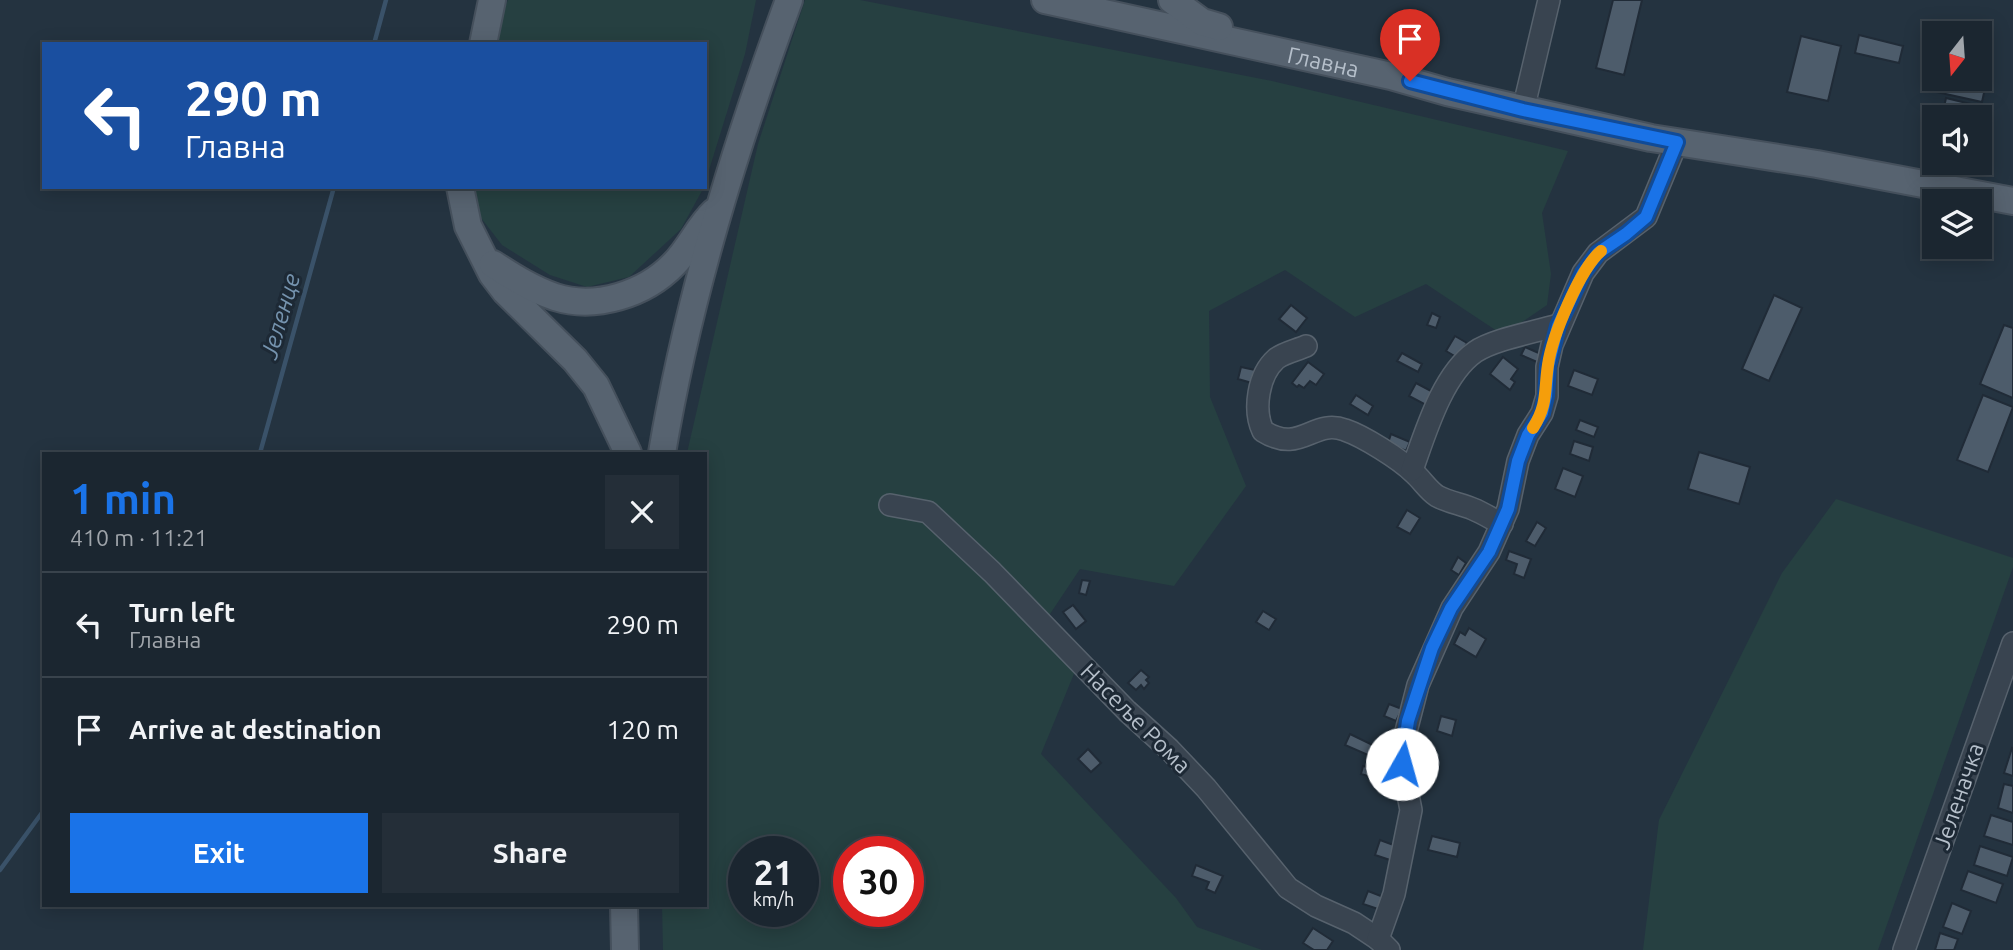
<!DOCTYPE html>
<meta charset="utf-8">
<style>
:root{--surface:#1b2630;--page:#242e38;--text:#f1f3f6;--muted:#a0a5ab;--line:#39434c;--accent:#1a73e8}
body{margin:0;font-family:Ubuntu,sans-serif;background:var(--page);color:var(--text);height:100vh;display:flex;flex-direction:column;font-size:26px;white-space:nowrap}
*{box-sizing:border-box;margin:0}
p{font-size:23px;color:var(--muted)}
.icon{flex:none;width:38px;height:38px;fill:none;stroke:currentColor;stroke-width:2;stroke-linecap:round;stroke-linejoin:round}
.map{position:relative;flex:1;overflow:hidden}
.panel{position:absolute;left:42px;top:452px;width:665px;height:455px;display:flex;flex-direction:column;background:var(--surface);border-radius:0px;box-shadow:0 4px 18px #0003,0 0 0 2px var(--line)}
.panel>*{flex:none}
.guide{position:absolute;left:42px;top:42px;width:665px;height:147px;border-radius:0px;box-shadow:0 4px 18px #0003,0 0 0 2px var(--line);background:#1a4fa0;color:#fff;overflow:hidden}
.needle{width:46px;rotate:197deg}
.controls{position:absolute;left:1922px;top:21px;display:grid;gap:14px}
.controls a{display:grid;place-items:center;width:70px;height:70px;border-radius:0px;background:var(--surface);box-shadow:0 4px 18px #0003,0 0 0 2px var(--line);font-size:35px}
.speed{position:absolute;left:728px;top:836px;display:flex;gap:14px;font-size:35px;font-weight:700;text-align:center}
.speed>*{display:grid;place-content:center;width:91px;height:91px;border-radius:50%;background:var(--surface);box-shadow:0 4px 18px #0003,0 0 0 2px var(--line);line-height:1}
.speed small{font-size:18px;font-weight:400}
.speed .limit{border:10px solid #d22;background:#fff;color:#111}
.pin{position:absolute;display:grid;place-items:center;width:60px;height:60px;color:#fff;margin:-72px -30px;border-radius:50% 50% 50% 0;rotate:-45deg;box-shadow:0 0 7px #0007}
.pin .icon{rotate:45deg}
.me{position:absolute;width:77px;margin:-38px;rotate:7deg;stroke-linejoin:round;filter:drop-shadow(0 0 5px #0008)}
.turn{display:flex;align-items:center;gap:24px;height:147px;padding:0 28px;font-size:32px}
.turn .icon{width:91px;height:91px;stroke-width:2.5}
.turn b{display:block;font-size:49px;line-height:60px}
.round{display:grid;place-items:center;flex:none;width:74px;height:74px;border-radius:0px;background:var(--page)}
.summary{display:flex;align-items:center;justify-content:space-between;height:119px;padding:0 28px}
h1{font-size:42px;font-weight:700;line-height:52px;color:var(--accent)}
.action{display:flex;gap:14px;margin-top:auto;padding:14px 28px}
.action a{flex:1;height:80px;border-radius:0px;background:var(--accent);color:#fff;font-size:28px;font-weight:700;line-height:80px;text-align:center}
.action a+a{background:var(--page);color:var(--text)}
ul{padding:0;list-style:none}
li{display:flex;align-items:center;gap:21px;height:105px;padding:0 28px;border-top:2px solid var(--line)}
li div{flex:1}
li b{display:block;font-size:26px}
li em{font-style:normal}
.map>svg:first-child{display:block}
</style>
<div class="map">
<svg width="2013" height="950" viewBox="0 0 2013 950">
<rect width="100%" height="100%" fill="#243340"/>
<g fill="#264041" fill-rule="evenodd">
<path d="M 508,0 L 756,0 L 745,54 L 705,183 L 705,44 L 496,44 L 502,15 Z"/>
<path d="M 805,0 L 860,0 L 1272,81 L 1568,151 L 1542,213 L 1551,274 L 1547,305 L 1503,335 L 1426,284 L 1355,317 L 1285,270 L 1209,311 L 1210,397 L 1246,486 L 1174,586 L 1080,569 L 1046,620 L 1078,664 L 1041,754 L 1176,898 L 1197,927 L 1262,950 L 663,950 L 662,905 L 705,905 L 705,453 L 687,453 L 758,144 ZM 744,852 L 803,852 L 803,912 L 744,912 ZM 849,852 L 908,852 L 908,912 L 849,912 Z"/>
<path d="M 471,187 L 704,187 L 681,229 L 629,277 L 587,287 L 550,275 L 502,245 L 471,205 Z"/>
<path d="M 1836,499 L 2013,558 L 2013,567 L 1878,950 L 1643,950 L 1659,820 L 1782,573 Z"/>
</g>
<g fill="none" stroke-linecap="round" stroke-linejoin="round">
<g stroke="#3a5269" stroke-width="4.5">
<path d="M 374,44 L 386,0"/>
<path d="M 260,453 L 334,187"/>
<path d="M 0,870 L 44,810"/>
</g>
</g>
<g fill="#4d5c6b" stroke="#202b37" stroke-width="2">
<path d="M 1613,0 L 1642,0 L 1624,75 L 1596,68 Z"/>
<path d="M 1859,35 L 1903,46 L 1899,63 L 1855,53 Z"/>
<path d="M 1801,36 L 1841,46 L 1828,101 L 1787,92 Z"/>
<path d="M 1979,78 L 1987,79 L 1982,102 L 1932,91 L 1935,79 Z"/>
<path d="M 1946,98 L 1987,108 L 1979,140 L 1979,117 L 1942,117 Z"/>
<path d="M 1774,295 L 1802,308 L 1769,381 L 1742,369 Z"/>
<path d="M 1291,305 L 1307,318 L 1296,332 L 1279,319 Z"/>
<path d="M 1432,313 L 1440,317 L 1436,328 L 1427,325 Z"/>
<path d="M 2004,325 L 2013,328 L 2013,398 L 1980,384 Z"/>
<path d="M 1455,336 L 1467,343 L 1458,358 L 1446,351 Z"/>
<path d="M 1525,347 L 1541,354 L 1537,362 L 1521,355 Z"/>
<path d="M 1402,353 L 1422,364 L 1418,372 L 1397,361 Z"/>
<path d="M 1503,357 L 1518,369 L 1511,379 L 1515,382 L 1510,390 L 1490,374 Z"/>
<path d="M 1308,362 L 1324,374 L 1316,385 L 1310,381 L 1304,388 L 1299,385 L 1297,387 L 1292,383 Z"/>
<path d="M 1241,367 L 1255,370 L 1252,383 L 1238,379 Z"/>
<path d="M 1574,370 L 1598,379 L 1592,395 L 1568,386 Z"/>
<path d="M 1416,383 L 1433,392 L 1426,405 L 1409,396 Z"/>
<path d="M 1356,395 L 1373,406 L 1368,415 L 1350,404 Z"/>
<path d="M 1983,395 L 2013,407 L 1988,472 L 1957,460 Z"/>
<path d="M 1580,420 L 1598,427 L 1594,437 L 1576,430 Z"/>
<path d="M 1391,434 L 1410,442 L 1406,451 L 1388,443 Z"/>
<path d="M 1574,441 L 1593,447 L 1589,461 L 1570,454 Z"/>
<path d="M 1699,452 L 1750,467 L 1739,504 L 1688,489 Z"/>
<path d="M 1563,468 L 1583,476 L 1575,497 L 1555,489 Z"/>
<path d="M 1407,510 L 1420,518 L 1410,534 L 1397,527 Z"/>
<path d="M 1537,522 L 1546,528 L 1535,546 L 1526,541 Z"/>
<path d="M 1509,551 L 1531,559 L 1524,578 L 1514,574 L 1517,564 L 1506,560 Z"/>
<path d="M 1458,557 L 1466,563 L 1459,575 L 1451,570 Z"/>
<path d="M 1082,580 L 1090,581 L 1086,595 L 1079,593 Z"/>
<path d="M 1073,605 L 1086,621 L 1076,629 L 1063,612 Z"/>
<path d="M 1263,611 L 1276,619 L 1269,630 L 1256,622 Z"/>
<path d="M 1469,628 L 1486,639 L 1476,657 L 1454,644 L 1460,632 L 1465,635 Z"/>
<path d="M 1141,670 L 1149,677 L 1146,680 L 1149,683 L 1144,689 L 1141,685 L 1136,690 L 1128,683 Z"/>
<path d="M 1389,704 L 1402,709 L 1396,721 L 1384,716 Z"/>
<path d="M 1441,716 L 1456,720 L 1452,736 L 1437,731 Z"/>
<path d="M 1350,734 L 1381,749 L 1377,759 L 1345,745 Z"/>
<path d="M 2012,748 L 2013,749 L 2013,776 L 2004,773 Z"/>
<path d="M 1088,749 L 1101,763 L 1091,772 L 1078,759 Z"/>
<path d="M 1363,766 L 1380,770 L 1378,779 L 1361,774 Z"/>
<path d="M 2004,784 L 2013,786 L 2013,813 L 1998,808 Z"/>
<path d="M 1991,815 L 2013,822 L 2013,845 L 1984,836 Z"/>
<path d="M 1432,836 L 1460,843 L 1457,857 L 1428,850 Z"/>
<path d="M 1380,840 L 1399,847 L 1393,861 L 1375,855 Z"/>
<path d="M 1980,846 L 2013,857 L 2007,876 L 1974,865 Z"/>
<path d="M 1196,865 L 1223,876 L 1215,893 L 1206,889 L 1209,882 L 1192,876 Z"/>
<path d="M 1968,871 L 2003,884 L 1996,903 L 1961,890 Z"/>
<path d="M 1368,891 L 1386,898 L 1381,910 L 1363,904 Z"/>
<path d="M 1952,903 L 1971,911 L 1962,934 L 1943,927 Z"/>
<path d="M 1313,928 L 1333,941 L 1327,950 L 1314,950 L 1303,943 Z"/>
<path d="M 1940,933 L 1958,939 L 1954,950 L 1935,950 Z"/>
</g>
<g fill="none" stroke-linecap="round" stroke-linejoin="round">
<g stroke="#57626d" stroke-width="24">
<g id="minor">
<path d="M 1523,110 L 1549,0"/>
<path d="M 1306,346 C 1297,350 1283,353 1276,359 C 1258,375 1253,410 1263,431 C 1301,455 1313,418 1345,430 C 1363,436 1400,459 1414,473 C 1422,480 1428,490 1437,496 C 1448,502 1461,504 1473,509 C 1483,513 1492,519 1502,524"/>
<path d="M 1412,470 C 1425,434 1442,375 1475,352 C 1494,339 1536,332 1558,325"/>
<path d="M 890,505 L 928,512 L 992,572 L 1127,711 L 1169,749 L 1206,788 L 1288,888 L 1316,906 L 1354,923 L 1378,939"/>
<path d="M 1389,950 L 1378,939 L 1394,894 L 1411,810 L 1402,764 L 1403,743 L 1418,685 L 1452,608 L 1489,552 L 1508,509 L 1518,461 L 1528,435 L 1542,413 L 1547,396 L 1547,367 L 1552,345 L 1583,273 L 1598,253 L 1646,217 L 1677,142"/>
<path d="M 1904,950 L 2013,643"/>
</g>
</g>
<g stroke="#45505c" stroke-width="30">
<g id="major">
<path id="s1" d="M 1045,0 L 1391,76 L 1447,92 L 1651,138 L 1817,164 L 2013,201"/>
<path d="M 1172,0 L 1202,22 L 1219,27"/>
<path d="M 483,44 L 492,0"/>
<path d="M 460,187 L 468,226 L 492,274 L 505,291 L 575,360 L 596,386 L 628,453"/>
<path d="M 493,264 C 513,277 532,289 555,297 C 596,310 645,294 674,264 C 690,248 698,227 714,212"/>
<path d="M 662,453 C 688,298 735,147 789,0"/>
<path d="M 624,905 L 625,950"/>
</g>
</g>
<use href="#minor" stroke="#394450" stroke-width="21"/>
<use href="#major" stroke="#576370" stroke-width="26"/>
</g>
<g fill="none" stroke-linecap="round" stroke-linejoin="round">
<g stroke="#114b97" stroke-width="18">
<path id="route" d="M 1402,764 L 1408,721 L 1432,648 L 1451,608 L 1489,552 L 1508,509 L 1518,461 L 1528,435 L 1542,413 L 1546,396 L 1548,366 L 1558,326 L 1583,273 L 1598,253 L 1626,234 L 1646,217 L 1677,142 L 1523,110 L 1410,81"/>
</g>
<use href="#route" stroke="#1a73e8" stroke-width="12"/>
<path stroke="#f59e0b" stroke-width="12" d="M 1533,428 C 1548,404 1544,391 1548,365 C 1552,336 1580,269 1601,251"/>
</g>
<g text-anchor="middle" dominant-baseline="central" stroke-width="6" stroke-linejoin="round" paint-order="stroke">
<g font-size="23" fill="#b5bfca" stroke="#1d2935">
<text stroke="none"><textPath href="#s1" startOffset="285">Главна</textPath></text>
<text transform="translate(1136 718) rotate(45)">Насеље Рома</text>
<text transform="translate(1958 796) rotate(-71)">Јеленачка</text>
</g>
<g font-size="24" font-style="italic" fill="#7593ae" stroke="#1d2935">
<text transform="translate(280 316) rotate(-74)">Јеленце</text>
</g>
</g>
</svg>
<div class="controls">
<a><svg class="needle" viewBox="-14 -14 28 28"><path d="M0-13l5 13h-10z" fill="#e53935"/><path d="M0 13l5-13h-10z" fill="#a0a5ab"/></svg></a>
<a><svg class="icon" aria-label="sound" viewBox="0 0 24 24"><path d="M4 9h4l5-4v14l-5-4H4zM17 9q2 3 0 6"/></svg></a>
<a><svg class="icon" aria-label="layers" viewBox="0 0 24 24"><path d="M12 4l9 5-9 5-9-5zM3 14l9 5 9-5"/></svg></a>
</div>
<div class="speed"><div>21<small>km/h</small></div><div class="limit">30</div></div>
<div class="pin" style="left:1410px;top:81px;background:#d93025"><svg class="icon" aria-label="arrive" viewBox="0 0 24 24"><path d="M6 21V4h12l-3 4 3 4H6"/></svg></div>
<svg class="me" style="left:1402px;top:764px" viewBox="-20 -20 40 40"><circle r="19" fill="#fff"/><path d="M0-13L10 11 0 6-10 11z" fill="#1a73e8"/></svg>
<div class="guide">
<div class="turn"><svg class="icon" aria-label="left" viewBox="0 0 24 24"><path d="M17 20v-9H6M10 6l-5 5 5 5"/></svg><div><b>290 m</b>Главна</div></div>
</div>
<section class="panel">
<div class="summary"><div><h1>1 min</h1><p>410 m · 11:21</p></div><a class="round"><svg class="icon" aria-label="close" viewBox="0 0 24 24"><path d="M6 6l12 12M18 6L6 18"/></svg></a></div>
<ul>
<li><svg class="icon" aria-label="left" viewBox="0 0 24 24"><path d="M17 20v-9H6M10 6l-5 5 5 5"/></svg><div><b>Turn left</b><p>Главна</p></div><em>290 m</em></li>
<li><svg class="icon" aria-label="arrive" viewBox="0 0 24 24"><path d="M6 21V4h12l-3 4 3 4H6"/></svg><div><b>Arrive at destination</b></div><em>120 m</em></li>
</ul>
<div class="action"><a>Exit</a><a>Share</a></div>
</section>
</div>
